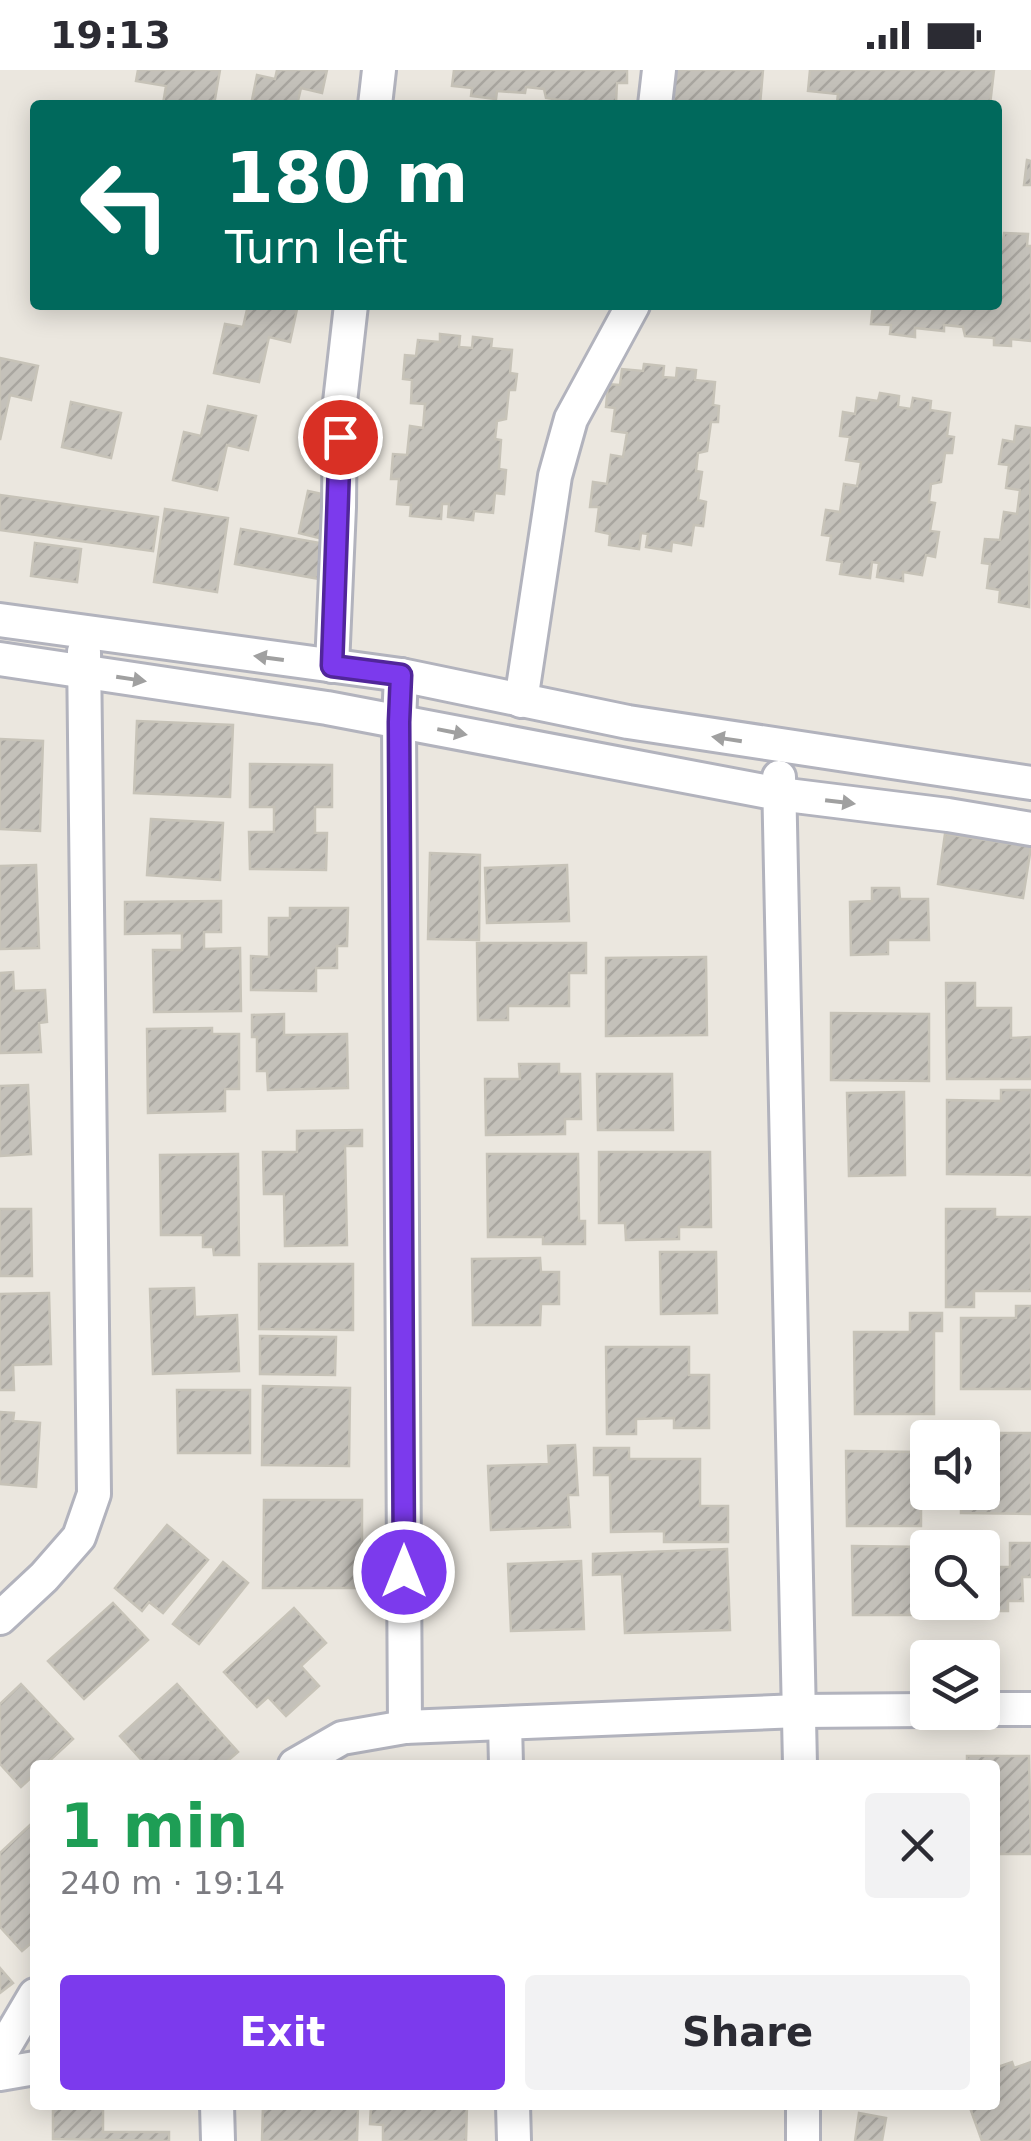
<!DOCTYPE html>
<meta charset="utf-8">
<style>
:root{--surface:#fff;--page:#f2f2f3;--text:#2b2b33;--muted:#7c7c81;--accent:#7c3aed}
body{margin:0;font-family:"DejaVu Sans",sans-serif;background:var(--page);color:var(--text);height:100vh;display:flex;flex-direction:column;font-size:38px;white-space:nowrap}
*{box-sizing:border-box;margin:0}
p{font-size:32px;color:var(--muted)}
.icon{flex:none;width:55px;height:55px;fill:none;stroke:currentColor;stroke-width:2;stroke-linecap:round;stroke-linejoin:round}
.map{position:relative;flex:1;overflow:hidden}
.drawer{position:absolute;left:30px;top:1690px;width:970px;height:350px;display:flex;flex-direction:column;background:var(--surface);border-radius:10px;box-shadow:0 5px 25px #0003}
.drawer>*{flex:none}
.top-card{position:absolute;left:30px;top:30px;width:972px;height:210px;border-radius:10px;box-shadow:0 5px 25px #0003;background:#00695c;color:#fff;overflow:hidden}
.tools{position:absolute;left:910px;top:1350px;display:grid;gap:20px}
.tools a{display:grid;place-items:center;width:90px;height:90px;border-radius:10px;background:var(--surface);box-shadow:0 5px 25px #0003;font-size:50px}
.pin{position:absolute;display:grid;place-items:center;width:85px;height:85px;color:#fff;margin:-42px;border:5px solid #fff;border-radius:50%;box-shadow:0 2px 10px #0007}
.me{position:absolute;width:110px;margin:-55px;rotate:0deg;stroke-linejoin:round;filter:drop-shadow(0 0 8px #0008)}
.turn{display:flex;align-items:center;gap:35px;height:210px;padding:0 30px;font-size:45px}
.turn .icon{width:130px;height:130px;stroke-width:2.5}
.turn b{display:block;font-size:70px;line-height:85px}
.round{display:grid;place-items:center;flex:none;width:105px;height:105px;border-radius:10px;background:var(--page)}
.summary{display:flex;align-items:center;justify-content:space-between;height:170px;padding:0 30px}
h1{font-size:60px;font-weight:800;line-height:75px;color:#1e9e55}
.cta{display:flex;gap:20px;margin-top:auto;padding:20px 30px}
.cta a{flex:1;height:115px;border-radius:10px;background:var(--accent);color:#fff;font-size:40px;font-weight:800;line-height:115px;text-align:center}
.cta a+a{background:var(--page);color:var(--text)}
.status{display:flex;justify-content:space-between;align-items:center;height:70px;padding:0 50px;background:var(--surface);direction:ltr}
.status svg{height:28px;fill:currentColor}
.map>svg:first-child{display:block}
</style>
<div class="status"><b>19:13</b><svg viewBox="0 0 49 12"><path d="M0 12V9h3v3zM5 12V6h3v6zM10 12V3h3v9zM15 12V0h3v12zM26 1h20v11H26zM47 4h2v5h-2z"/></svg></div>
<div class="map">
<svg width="1031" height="2071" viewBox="0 0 1031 2071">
<defs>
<pattern id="building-hatch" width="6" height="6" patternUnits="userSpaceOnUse" patternTransform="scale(2.5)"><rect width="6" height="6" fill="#c4c1ba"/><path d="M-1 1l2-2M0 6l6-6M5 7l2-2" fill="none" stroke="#a9a6a0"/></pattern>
</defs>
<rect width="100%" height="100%" fill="#ebe7df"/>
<g fill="url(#building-hatch)" stroke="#c7c3b8" stroke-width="2.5">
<path d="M 138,0 L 220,0 L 214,35 L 163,34 L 166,16 L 136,11 Z"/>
<path d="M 277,0 L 327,0 L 322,23 L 301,18 L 297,35 L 251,35 L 257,5 L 275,9 Z"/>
<path d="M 454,0 L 627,0 L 627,13 L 617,13 L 616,33 L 593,31 L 593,35 L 546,28 L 544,19 L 526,17 L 525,23 L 497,21 L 496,29 L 471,26 L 472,18 L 452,16 Z"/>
<path d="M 671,0 L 763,0 L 760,35 L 668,35 Z"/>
<path d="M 810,0 L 994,0 L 990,35 L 837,33 L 838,24 L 808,21 Z"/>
<path d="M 1027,90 L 1031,91 L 1031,115 L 1024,115 Z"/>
<path d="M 1004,163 L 1028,164 L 1027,176 L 1031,176 L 1031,271 L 1011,269 L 1011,276 L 994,275 L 994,268 L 965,266 L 963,257 L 944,255 L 944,261 L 915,258 L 915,267 L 890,264 L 891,255 L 871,254 L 873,235 L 998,235 L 998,172 L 1003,172 Z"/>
<path d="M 248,235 L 297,239 L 290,272 L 269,267 L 259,312 L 214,303 L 225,254 L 243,257 Z"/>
<path d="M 440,264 L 460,266 L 459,277 L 472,278 L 473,267 L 492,269 L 491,278 L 512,280 L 510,303 L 517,304 L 515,320 L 509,320 L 506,349 L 497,351 L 495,369 L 501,370 L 499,399 L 506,400 L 504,424 L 495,423 L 493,443 L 474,441 L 473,450 L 448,447 L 449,434 L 442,434 L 441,449 L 410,446 L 411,435 L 397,434 L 399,409 L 391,409 L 393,384 L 407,385 L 410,356 L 423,358 L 425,334 L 411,333 L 412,310 L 403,309 L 405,285 L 416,286 L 418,270 L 440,272 Z"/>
<path d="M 0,288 L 38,296 L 31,330 L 10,325 L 0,370 Z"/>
<path d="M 644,294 L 664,296 L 663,307 L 676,308 L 677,298 L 696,300 L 695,310 L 715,312 L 713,335 L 719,336 L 718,352 L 711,352 L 707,381 L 698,383 L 696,401 L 702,402 L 698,430 L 706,432 L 703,456 L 694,455 L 691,475 L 672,472 L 671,481 L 646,477 L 648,464 L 641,463 L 639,479 L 609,475 L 610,464 L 596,461 L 599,437 L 590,437 L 593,412 L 607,414 L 611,385 L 623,387 L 627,363 L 612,361 L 615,338 L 606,337 L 608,314 L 620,315 L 622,299 L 643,301 Z"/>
<path d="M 880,323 L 899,326 L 898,337 L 911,339 L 913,328 L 931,331 L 930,340 L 950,343 L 947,366 L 954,367 L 952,383 L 945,383 L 941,412 L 931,414 L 929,432 L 935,433 L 930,461 L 939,462 L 935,487 L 926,485 L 922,505 L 903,502 L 903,511 L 877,507 L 879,493 L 872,492 L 870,508 L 840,504 L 842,492 L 827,490 L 831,466 L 822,465 L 826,440 L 840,442 L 844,414 L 857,416 L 861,392 L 846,390 L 850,367 L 840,366 L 843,342 L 855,344 L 857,328 L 878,331 Z"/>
<path d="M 71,332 L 121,343 L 111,388 L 62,377 Z"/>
<path d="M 208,336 L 256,346 L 248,380 L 227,375 L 217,420 L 173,410 L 184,362 L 201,366 Z"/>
<path d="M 1016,356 L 1031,358 L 1029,537 L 999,532 L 1000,520 L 987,518 L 990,494 L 982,493 L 985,469 L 1000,470 L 1004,442 L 1017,444 L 1020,420 L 1006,418 L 1009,395 L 999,394 L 1003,370 L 1014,372 Z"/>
<path d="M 308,421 L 336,427 L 327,470 L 299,463 Z"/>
<path d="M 0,425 L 158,447 L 153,481 L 0,460 Z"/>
<path d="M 165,439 L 228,448 L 217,522 L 154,512 Z"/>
<path d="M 241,459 L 331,475 L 325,510 L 235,494 Z"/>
<path d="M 35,473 L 81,479 L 77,512 L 31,506 Z"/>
<path d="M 137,651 L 233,655 L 230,727 L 134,723 Z"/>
<path d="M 0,669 L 43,671 L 40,761 L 0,759 Z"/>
<path d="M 250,694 L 332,695 L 332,737 L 315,737 L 315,763 L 327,763 L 326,800 L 250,799 L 249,762 L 274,762 L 274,737 L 250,737 Z"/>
<path d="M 151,749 L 223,753 L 220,810 L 147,805 Z"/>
<path d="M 945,764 L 1031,777 L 1023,828 L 938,814 Z"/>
<path d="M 430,783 L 480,785 L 479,870 L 428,869 Z"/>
<path d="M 36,795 L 39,878 L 0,879 L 0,796 Z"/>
<path d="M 567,795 L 569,851 L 487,853 L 485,798 Z"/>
<path d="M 872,818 L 899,818 L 900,829 L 928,829 L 929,870 L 888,870 L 888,884 L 851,885 L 850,832 L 872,831 Z"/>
<path d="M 221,831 L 221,862 L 204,862 L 204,879 L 240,878 L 241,941 L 154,942 L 153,880 L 182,880 L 182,863 L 125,864 L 125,832 Z"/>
<path d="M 290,838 L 348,838 L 347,876 L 337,876 L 337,898 L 316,898 L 316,921 L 251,920 L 251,886 L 269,887 L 269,848 L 290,848 Z"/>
<path d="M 477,873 L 586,873 L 586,903 L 569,903 L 569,936 L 508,936 L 508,950 L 478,950 Z"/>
<path d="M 706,887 L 707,965 L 606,966 L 606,888 Z"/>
<path d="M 13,902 L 14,921 L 45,920 L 47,952 L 39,953 L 41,982 L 0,983 L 0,903 Z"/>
<path d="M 946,913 L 975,913 L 975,938 L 1011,938 L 1011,968 L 1031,967 L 1031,1009 L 947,1009 Z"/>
<path d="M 831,943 L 929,944 L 929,1011 L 831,1010 Z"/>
<path d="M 284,944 L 284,965 L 347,964 L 348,1018 L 268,1020 L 267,1001 L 257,1001 L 257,967 L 252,967 L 252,945 Z"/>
<path d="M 212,958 L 212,964 L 239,964 L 239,1019 L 225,1019 L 225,1041 L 148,1043 L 147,959 Z"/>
<path d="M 519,994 L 559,994 L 559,1004 L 580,1004 L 581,1049 L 565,1049 L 565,1064 L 486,1065 L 485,1009 L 520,1009 Z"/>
<path d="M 597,1004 L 672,1004 L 673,1060 L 598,1060 Z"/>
<path d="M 28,1015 L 31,1084 L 0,1086 L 0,1016 Z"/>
<path d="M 1001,1020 L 1031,1020 L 1031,1105 L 947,1104 L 947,1030 L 1001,1031 Z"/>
<path d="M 904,1022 L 905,1105 L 849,1106 L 847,1023 Z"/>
<path d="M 362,1060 L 362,1076 L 345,1076 L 347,1175 L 285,1176 L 284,1124 L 264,1124 L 263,1082 L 297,1082 L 297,1061 Z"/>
<path d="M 599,1082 L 710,1082 L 711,1157 L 679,1157 L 679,1169 L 626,1170 L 625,1153 L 599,1153 Z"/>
<path d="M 238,1084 L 239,1185 L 214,1185 L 213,1177 L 203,1177 L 203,1165 L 161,1165 L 160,1085 Z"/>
<path d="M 487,1084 L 578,1084 L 579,1151 L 585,1151 L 585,1174 L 543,1174 L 543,1167 L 488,1167 Z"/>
<path d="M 0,1139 L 31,1139 L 32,1206 L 0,1206 Z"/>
<path d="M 946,1139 L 995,1139 L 995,1147 L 1031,1147 L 1031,1221 L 974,1221 L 974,1237 L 946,1237 Z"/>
<path d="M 660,1182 L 716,1182 L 717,1243 L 661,1244 Z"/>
<path d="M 540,1188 L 541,1202 L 559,1202 L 559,1234 L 541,1234 L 540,1255 L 473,1255 L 472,1189 Z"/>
<path d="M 259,1194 L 353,1194 L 353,1260 L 259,1259 Z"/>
<path d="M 194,1218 L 195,1247 L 237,1245 L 239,1301 L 153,1304 L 150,1219 Z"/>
<path d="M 49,1223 L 51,1294 L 13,1295 L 14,1320 L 0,1320 L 0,1224 Z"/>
<path d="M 1016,1236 L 1031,1236 L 1031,1319 L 961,1319 L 961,1248 L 1016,1248 Z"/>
<path d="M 910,1243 L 942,1243 L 942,1261 L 934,1261 L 934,1344 L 855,1344 L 854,1262 L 910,1262 Z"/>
<path d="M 260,1266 L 336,1267 L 335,1305 L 260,1304 Z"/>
<path d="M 606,1277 L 689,1277 L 689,1305 L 709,1305 L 709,1358 L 674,1358 L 674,1348 L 636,1349 L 636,1364 L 607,1364 Z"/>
<path d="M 263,1316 L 350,1318 L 349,1396 L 262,1395 Z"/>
<path d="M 177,1320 L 250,1320 L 250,1383 L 178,1383 Z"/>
<path d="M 0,1342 L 14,1343 L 13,1351 L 40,1353 L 36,1417 L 0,1414 Z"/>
<path d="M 961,1363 L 1031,1363 L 1031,1444 L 961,1443 L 961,1422 L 982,1422 L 982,1368 L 961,1368 Z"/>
<path d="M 575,1375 L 578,1425 L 568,1425 L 570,1457 L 491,1460 L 488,1396 L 549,1394 L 548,1376 Z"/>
<path d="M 594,1378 L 629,1378 L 629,1389 L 700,1389 L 700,1436 L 728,1436 L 728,1472 L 664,1472 L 664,1461 L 611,1462 L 610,1405 L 594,1405 Z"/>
<path d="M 846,1381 L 921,1382 L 921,1456 L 847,1456 Z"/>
<path d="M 264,1430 L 362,1430 L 362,1518 L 263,1518 Z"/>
<path d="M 167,1455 L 208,1490 L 163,1543 L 149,1532 L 142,1541 L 115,1518 Z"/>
<path d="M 1010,1473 L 1031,1473 L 1031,1507 L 1022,1507 L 1023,1531 L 1008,1531 L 1008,1541 L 969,1541 L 969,1532 L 982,1532 L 985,1497 L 1010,1497 Z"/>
<path d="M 852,1476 L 929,1477 L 929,1545 L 853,1545 Z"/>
<path d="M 727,1479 L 730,1560 L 625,1563 L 622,1504 L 593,1505 L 593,1484 Z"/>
<path d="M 581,1491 L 584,1559 L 511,1561 L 508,1494 Z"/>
<path d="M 223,1492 L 248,1513 L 199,1574 L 173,1554 Z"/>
<path d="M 113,1533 L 148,1570 L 84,1629 L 48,1591 Z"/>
<path d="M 294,1538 L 326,1573 L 301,1596 L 319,1616 L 286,1646 L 268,1627 L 257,1637 L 224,1602 Z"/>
<path d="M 21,1614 L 73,1669 L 45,1695 L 35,1695 L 35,1704 L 21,1717 L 0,1694 L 0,1634 Z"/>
<path d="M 177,1614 L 238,1682 L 223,1695 L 146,1695 L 120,1666 Z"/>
<path d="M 967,1686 L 1029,1686 L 1031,1784 L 995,1784 L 995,1695 L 967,1695 Z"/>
<path d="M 30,1755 L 35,1760 L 35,1870 L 22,1881 L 0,1857 L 0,1783 Z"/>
<path d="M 0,1898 L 13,1913 L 0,1923 Z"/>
<path d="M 1012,1992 L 1014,1998 L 1031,1992 L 1031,2071 L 982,2071 L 969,2035 L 995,2035 L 995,1998 Z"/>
<path d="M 263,2035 L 358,2035 L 357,2071 L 262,2071 Z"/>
<path d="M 371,2035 L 467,2035 L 466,2071 L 383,2071 L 383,2055 L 370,2054 Z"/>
<path d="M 835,2035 L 878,2035 L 878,2038 L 836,2038 Z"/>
<path d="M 53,2038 L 103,2038 L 103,2062 L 169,2062 L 169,2071 L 53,2069 Z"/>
<path d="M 859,2043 L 886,2048 L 882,2071 L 855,2071 Z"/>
</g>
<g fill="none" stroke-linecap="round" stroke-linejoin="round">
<g stroke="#b2b3bd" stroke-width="38">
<g id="minor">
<path d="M 375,35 L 379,0"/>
<path d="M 655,35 L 659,0"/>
<path d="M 0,550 L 401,605 L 628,652 L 1031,713"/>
<path d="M 0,589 L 327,638 L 779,724 L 948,745 L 1031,759"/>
<path d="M 332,596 L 339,437 L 340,332 L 351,235"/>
<path d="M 401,605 L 399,652 L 405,1657"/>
<path d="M 521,631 L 555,406 L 571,349 L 633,235"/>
<path d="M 779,707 L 800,1695"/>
<path d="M 0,1548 L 44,1507 L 79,1467 L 94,1424 L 84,582"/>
<path d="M 982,1639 L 1031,1639"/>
<path d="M 505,1653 L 506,1695"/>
<path d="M 295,1695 L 342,1668 L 405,1657 L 799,1641 L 928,1640"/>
<path d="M 0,1984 L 35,1925"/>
<path d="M 0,2004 L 35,1998"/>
<path d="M 217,2035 L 218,2071"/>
<path d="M 513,2035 L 514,2071"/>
<path d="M 803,2035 L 803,2071"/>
</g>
</g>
<use href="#minor" stroke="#fff" stroke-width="32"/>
</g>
<defs><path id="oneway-solid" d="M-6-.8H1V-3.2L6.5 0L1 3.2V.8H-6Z" transform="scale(2.5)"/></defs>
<g fill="#a0a0a0">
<use href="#oneway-solid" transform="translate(269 588) rotate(-172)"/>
<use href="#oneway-solid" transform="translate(131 609) rotate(9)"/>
<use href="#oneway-solid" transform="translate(452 662) rotate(11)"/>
<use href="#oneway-solid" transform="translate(727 669) rotate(-171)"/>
<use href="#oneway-solid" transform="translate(840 732) rotate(7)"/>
</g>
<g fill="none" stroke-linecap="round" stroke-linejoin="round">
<g stroke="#51269a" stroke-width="25">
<path id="route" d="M 340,367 L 332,596 L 401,605 L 399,652 L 404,1502"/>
</g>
<use href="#route" stroke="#7c3aed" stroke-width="18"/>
</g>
</svg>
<div class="tools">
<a><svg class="icon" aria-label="sound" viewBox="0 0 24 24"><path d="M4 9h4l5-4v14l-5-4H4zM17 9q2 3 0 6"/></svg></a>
<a><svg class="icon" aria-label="search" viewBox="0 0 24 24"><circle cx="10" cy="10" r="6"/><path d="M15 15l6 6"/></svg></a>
<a><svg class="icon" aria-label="layers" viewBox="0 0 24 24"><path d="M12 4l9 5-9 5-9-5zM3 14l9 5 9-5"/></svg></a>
</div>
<div class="pin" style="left:340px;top:367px;background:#d93025"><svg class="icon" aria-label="arrive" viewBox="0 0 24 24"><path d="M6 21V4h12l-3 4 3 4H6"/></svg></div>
<svg class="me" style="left:404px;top:1502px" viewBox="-20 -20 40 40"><circle r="17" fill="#7c3aed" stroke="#fff" stroke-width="3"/><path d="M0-11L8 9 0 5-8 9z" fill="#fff"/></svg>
<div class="top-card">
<div class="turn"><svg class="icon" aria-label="left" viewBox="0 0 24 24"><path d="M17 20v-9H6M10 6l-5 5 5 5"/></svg><div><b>180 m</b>Turn left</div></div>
</div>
<section class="drawer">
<div class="summary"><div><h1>1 min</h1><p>240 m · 19:14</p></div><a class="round"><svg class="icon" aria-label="close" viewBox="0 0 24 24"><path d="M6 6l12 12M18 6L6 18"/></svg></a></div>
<div class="cta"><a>Exit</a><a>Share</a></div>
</section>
</div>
